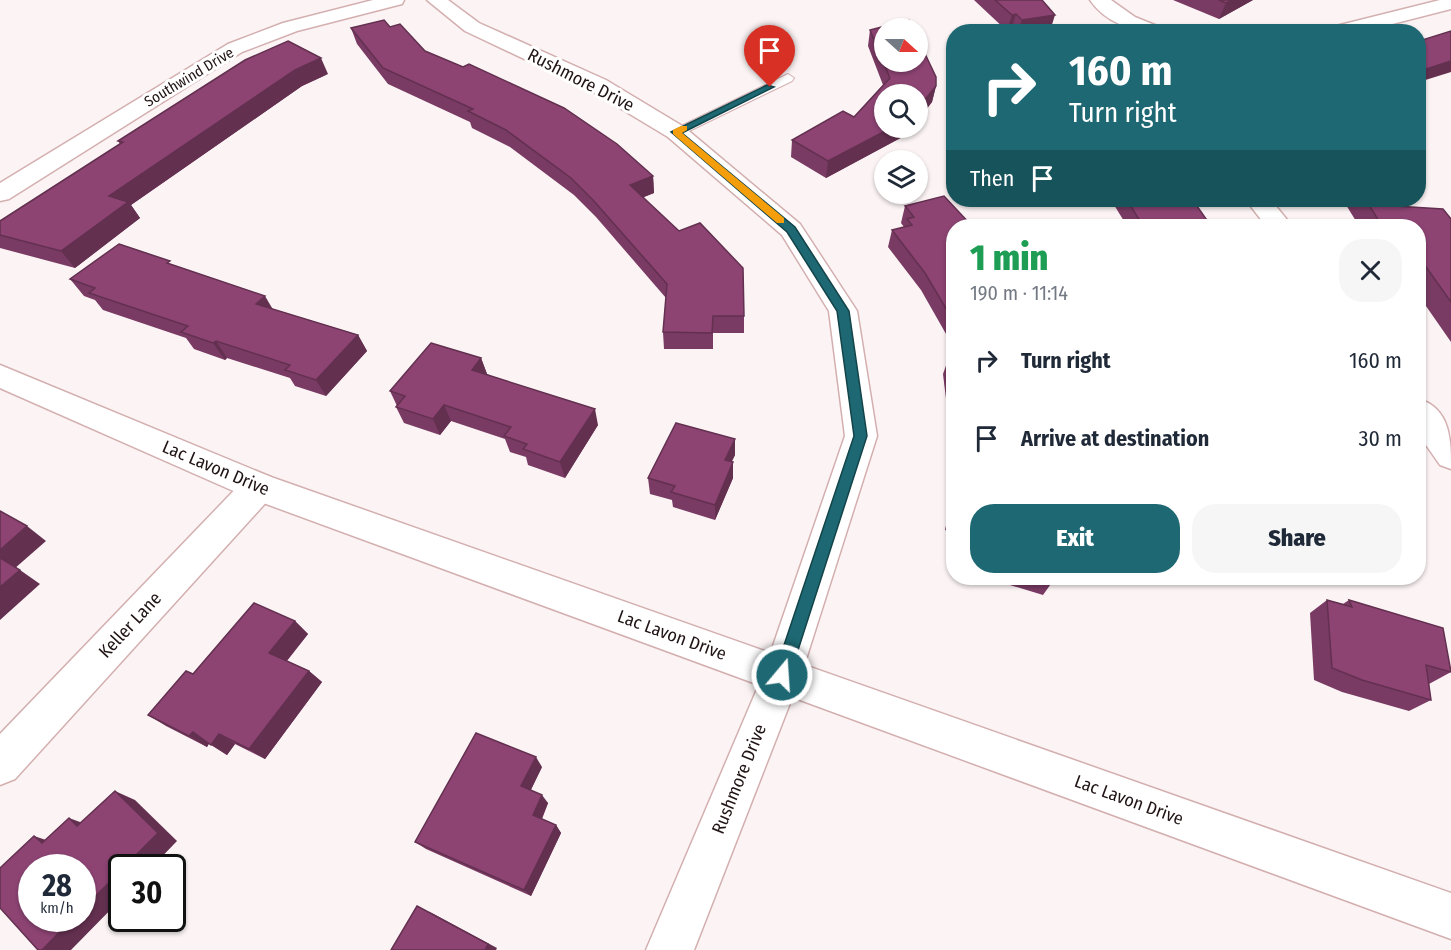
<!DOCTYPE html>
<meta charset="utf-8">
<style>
:root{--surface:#fff;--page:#f6f6f7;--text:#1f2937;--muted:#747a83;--accent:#1d6872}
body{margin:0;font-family:"Fira Sans Condensed",sans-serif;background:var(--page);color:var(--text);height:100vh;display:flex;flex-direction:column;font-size:22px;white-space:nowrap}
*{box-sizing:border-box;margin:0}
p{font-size:20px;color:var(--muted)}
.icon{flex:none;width:33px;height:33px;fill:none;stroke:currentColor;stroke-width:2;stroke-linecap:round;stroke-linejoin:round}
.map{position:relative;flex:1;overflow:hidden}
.drawer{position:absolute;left:946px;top:219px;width:480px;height:366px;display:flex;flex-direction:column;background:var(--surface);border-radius:24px;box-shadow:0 2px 4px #0004}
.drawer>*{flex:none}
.banner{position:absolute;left:946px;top:24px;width:480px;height:183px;border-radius:24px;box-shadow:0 2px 4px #0004;background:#1d6872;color:#fff;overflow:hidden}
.needle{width:39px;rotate:111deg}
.buttons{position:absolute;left:874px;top:18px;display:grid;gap:12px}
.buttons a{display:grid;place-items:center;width:54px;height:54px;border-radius:50%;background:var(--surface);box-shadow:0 2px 4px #0004;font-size:30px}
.speed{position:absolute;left:18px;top:854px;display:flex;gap:12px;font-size:30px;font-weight:700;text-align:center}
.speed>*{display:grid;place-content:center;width:78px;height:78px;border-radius:50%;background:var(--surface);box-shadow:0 2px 4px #0004;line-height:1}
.speed small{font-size:15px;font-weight:400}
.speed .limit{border:3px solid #111;border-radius:9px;background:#fff;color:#111}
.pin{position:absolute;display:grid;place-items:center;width:51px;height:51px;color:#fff;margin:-62px -26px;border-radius:50% 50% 50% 0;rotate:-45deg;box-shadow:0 0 6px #0007}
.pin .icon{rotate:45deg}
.me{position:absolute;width:66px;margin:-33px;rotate:18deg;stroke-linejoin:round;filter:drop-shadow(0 0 4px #0008)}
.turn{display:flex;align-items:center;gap:21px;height:126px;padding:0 24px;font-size:27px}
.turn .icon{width:78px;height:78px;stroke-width:2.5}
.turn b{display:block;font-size:42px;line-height:51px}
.then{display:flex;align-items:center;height:57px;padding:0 24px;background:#0003;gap:12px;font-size:22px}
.round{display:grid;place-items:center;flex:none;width:63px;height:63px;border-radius:24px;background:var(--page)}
.headline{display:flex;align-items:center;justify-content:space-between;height:102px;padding:0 24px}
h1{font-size:36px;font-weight:800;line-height:45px;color:#1e9e55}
.button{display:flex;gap:12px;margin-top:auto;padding:12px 24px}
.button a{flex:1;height:69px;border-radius:24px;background:var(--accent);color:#fff;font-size:24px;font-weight:800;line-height:69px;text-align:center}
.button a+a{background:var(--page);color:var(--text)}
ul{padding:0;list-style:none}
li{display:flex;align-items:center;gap:18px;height:78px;padding:0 24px}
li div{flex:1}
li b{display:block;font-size:22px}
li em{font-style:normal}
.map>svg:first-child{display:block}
</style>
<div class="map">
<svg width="1451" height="950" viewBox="0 0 1451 950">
<rect width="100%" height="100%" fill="#fcf4f4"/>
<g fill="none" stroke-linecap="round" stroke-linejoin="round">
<g stroke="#d4afb0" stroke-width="2">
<path id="lane" d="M 788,74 L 794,78 L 792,81 L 681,135 L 671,135 L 669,132 Z"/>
</g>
<g stroke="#d4afb0" stroke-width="3">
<g id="street">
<path d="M 373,0 L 404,0 L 402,4 L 297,31 L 242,52 L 9,199 L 0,201 L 0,183 L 228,44 L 283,23 Z"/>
<path d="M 427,0 L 448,0 L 479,23 L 606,80 L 684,127 L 800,224 L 857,311 L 877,436 L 801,675 L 694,950 L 646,950 L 763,675 L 845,436 L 829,311 L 782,235 L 668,137 L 590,90 L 465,31 Z"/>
<path d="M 1090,0 L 1111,0 L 1135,17 L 1162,28 L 1165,32 C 1136,32 1107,25 1090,0 Z"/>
<path d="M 1440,0 L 1451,0 L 1451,9 L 1361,32 L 1325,32 L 1328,28 Z"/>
<path d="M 1246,200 L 1271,200 L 1292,226 L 1266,226 Z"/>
<path d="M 1419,399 C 1451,409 1451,441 1451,469 L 1440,465 L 1419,435 Z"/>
<path d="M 259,473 L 271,477 L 276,487 L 271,497 L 15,779 L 0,785 L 0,734 L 247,477 Z"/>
</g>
</g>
<g stroke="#d4afb0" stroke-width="3">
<path id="secondary" d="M 0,365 L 271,477 L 1451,893 L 1451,939 L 247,497 L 0,388 Z"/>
</g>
<use href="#lane" fill="#fff" fill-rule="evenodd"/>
<use href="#street" fill="#fff" fill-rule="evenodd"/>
<use href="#secondary" fill="#fff" fill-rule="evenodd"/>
</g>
<g fill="#793a63">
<path d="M 974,0 L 1042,0 L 1050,31 L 1045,32 L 1007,31 Z"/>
<path d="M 1173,0 L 1253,0 L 1219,19 Z"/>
<path d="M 390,27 L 425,51 L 653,176 L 654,193 L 643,197 L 744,316 L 744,333 L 713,333 L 713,349 L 664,349 L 663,332 L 666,298 L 596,217 L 574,195 L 510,147 L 472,128 L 470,122 L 388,84 L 357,44 L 351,28 Z"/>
<path d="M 870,30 L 936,86 L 932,102 L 918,120 L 918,94 L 906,135 L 826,178 L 791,157 L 792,140 L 854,117 L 883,85 L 868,46 Z"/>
<path d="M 328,74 L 302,86 L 131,205 L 140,218 L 75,268 L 0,248 L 0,221 L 120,144 L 118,141 Z"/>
<path d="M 1111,200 L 1188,200 L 1192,206 L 1211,226 L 1127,226 Z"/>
<path d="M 1343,200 L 1393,200 L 1395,206 L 1451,219 L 1451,342 L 1419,296 L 1419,226 L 1359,226 Z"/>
<path d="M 905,206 L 954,226 L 954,348 L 921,290 L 888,247 L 892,230 L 904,227 L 901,223 Z"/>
<path d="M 172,265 L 273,309 L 358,335 L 367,351 L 326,396 L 295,386 L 290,378 L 227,358 L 225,360 L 194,349 L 186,338 L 103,310 L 95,300 L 84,296 L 70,279 Z"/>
<path d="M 949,357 L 954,358 L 954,408 L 947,407 L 943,374 Z"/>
<path d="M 481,358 L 487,374 L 598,425 L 565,478 L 528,465 L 526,457 L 510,452 L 505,439 L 451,421 L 440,435 L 404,423 L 396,407 L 397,406 L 390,391 Z"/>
<path d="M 735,455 L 731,462 L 733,462 L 733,478 L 715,520 L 673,507 L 672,500 L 650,494 L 648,478 Z"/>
<path d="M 954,492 L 954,533 L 945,530 Z"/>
<path d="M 987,578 L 1053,578 L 1053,581 L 1043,595 Z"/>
<path d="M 1327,600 L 1343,604 L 1349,600 L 1451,672 L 1429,684 L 1431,700 L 1409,711 L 1342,692 L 1314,680 L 1310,613 Z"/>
<path d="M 295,621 L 308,634 L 287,661 L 309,671 L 322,682 L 265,759 L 235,744 L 227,755 L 209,743 L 207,747 L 166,726 L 148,715 L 193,674 Z"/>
<path d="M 542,767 L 531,790 L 548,803 L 542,819 L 556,825 L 561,833 L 531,896 L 426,849 L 415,842 Z"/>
</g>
<g fill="#633050">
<path d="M 1232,0 L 1253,0 L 1219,19 L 1226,3 Z"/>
<path d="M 1016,14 L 1011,30 L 1007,31 L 1012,15 Z"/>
<path d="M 1055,15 L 1050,31 L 1018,32 L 1022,20 Z"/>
<path d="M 321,58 L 328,74 L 302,86 L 131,205 L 140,218 L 75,268 L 61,251 L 109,196 L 295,70 Z"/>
<path d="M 1451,61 L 1451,72 L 1419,82 L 1419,72 L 1423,70 Z"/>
<path d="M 936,86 L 932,102 L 918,120 L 918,108 Z"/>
<path d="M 891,128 L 912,128 L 906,135 L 826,178 L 828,161 Z"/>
<path d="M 653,176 L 654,193 L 632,202 L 630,185 Z"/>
<path d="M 265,296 L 275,313 L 256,304 Z"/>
<path d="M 358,335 L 367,351 L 326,396 L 316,380 Z"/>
<path d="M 216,341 L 227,358 L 225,360 L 213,343 Z"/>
<path d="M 481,358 L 487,374 L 472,370 Z"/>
<path d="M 444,405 L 451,421 L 440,435 L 433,419 Z"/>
<path d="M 595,409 L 598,425 L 565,478 L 560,462 Z"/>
<path d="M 735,439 L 735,455 L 725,476 L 725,460 Z"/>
<path d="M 733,462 L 733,478 L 715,520 L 715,505 Z"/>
<path d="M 27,526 L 46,541 L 14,569 L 0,559 L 0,550 Z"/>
<path d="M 20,570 L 40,584 L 0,620 L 0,587 Z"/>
<path d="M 295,621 L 308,634 L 283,665 L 269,653 Z"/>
<path d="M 309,671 L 322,682 L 265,759 L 249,749 Z"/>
<path d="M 193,732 L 210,742 L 207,747 L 189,736 Z"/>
<path d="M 219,734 L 235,744 L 227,755 L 211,745 Z"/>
<path d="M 536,757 L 542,767 L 528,795 L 521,786 Z"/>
<path d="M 115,791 L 135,800 L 177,841 L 152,867 L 124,867 Z"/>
<path d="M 542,795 L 548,803 L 540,823 L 533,815 Z"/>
<path d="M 69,818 L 91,826 L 77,826 Z"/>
<path d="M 556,825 L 561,833 L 531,896 L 524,890 Z"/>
<path d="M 34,836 L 58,844 L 42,843 Z"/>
<path d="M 122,870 L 122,898 L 71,950 L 42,950 L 73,918 L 82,918 L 82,909 Z"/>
<path d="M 428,911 L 497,948 L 496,950 L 485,950 Z"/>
</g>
<g fill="#8d4473" stroke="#633050" stroke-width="1.5">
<path d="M 995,0 L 1042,0 L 1055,15 L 1022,20 L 1016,14 L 1012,15 Z"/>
<path d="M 1219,0 L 1232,0 L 1226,3 Z"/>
<path d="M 384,20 L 390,27 L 400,24 L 425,51 L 463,67 L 469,64 L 564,108 L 617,144 L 653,176 L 630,185 L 679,231 L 700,223 L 743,268 L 744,316 L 713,316 L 712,333 L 663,332 L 667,284 L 593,200 L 571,178 L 506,130 L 468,111 L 473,109 L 383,68 L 351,28 Z"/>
<path d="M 909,20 L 913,28 L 885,28 L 885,62 L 918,62 L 918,39 L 936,77 L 936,86 L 918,108 L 918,94 L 885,94 L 885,128 L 891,128 L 828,161 L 792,140 L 843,111 L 854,117 L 890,78 L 870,30 Z"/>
<path d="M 1451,31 L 1451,61 L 1423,70 L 1419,72 L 1419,41 Z"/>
<path d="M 288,41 L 321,58 L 295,70 L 109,196 L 128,202 L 61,251 L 0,235 L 0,221 L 123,142 L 118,141 L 245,60 Z"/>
<path d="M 944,196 L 972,226 L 954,226 L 954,322 L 925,273 L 892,230 L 912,225 L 907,219 L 914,217 L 905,206 Z"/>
<path d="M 1127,200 L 1188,200 L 1192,206 L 1197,206 L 1211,226 L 1143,226 Z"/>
<path d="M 1366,200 L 1393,200 L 1395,206 L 1443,209 L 1451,219 L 1451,302 L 1419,257 L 1419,226 L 1382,226 Z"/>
<path d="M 119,244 L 170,261 L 167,263 L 265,296 L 256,304 L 358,335 L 316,380 L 285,370 L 290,365 L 216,341 L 213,343 L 181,332 L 188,326 L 89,293 L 95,288 L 70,279 Z"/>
<path d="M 431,343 L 481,358 L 472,370 L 595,409 L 560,462 L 523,449 L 527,444 L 504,436 L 511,427 L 444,405 L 433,419 L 396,407 L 405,396 L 390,391 Z"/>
<path d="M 949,357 L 954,358 L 954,391 L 952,391 Z"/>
<path d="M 676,423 L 735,439 L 725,460 L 733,462 L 715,505 L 671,492 L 675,486 L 648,478 Z"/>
<path d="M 954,502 L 954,516 L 951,515 Z"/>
<path d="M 0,511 L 27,526 L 0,550 Z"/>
<path d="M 0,558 L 20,570 L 0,587 Z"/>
<path d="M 1040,578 L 1053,578 L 1053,581 Z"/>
<path d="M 1327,600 L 1352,607 L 1349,600 L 1443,628 L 1451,672 L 1426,665 L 1431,700 L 1362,680 L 1332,668 Z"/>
<path d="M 254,603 L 295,621 L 269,653 L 309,671 L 249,749 L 219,734 L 211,745 L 193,732 L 189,736 L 148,715 L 186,671 L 193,674 Z"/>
<path d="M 476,733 L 536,757 L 521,786 L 542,795 L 533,815 L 556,825 L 524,890 L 415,842 Z"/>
<path d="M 115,791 L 158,833 L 124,867 L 122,867 L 122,870 L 82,909 L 82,867 L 32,867 L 32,918 L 73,918 L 42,950 L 38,950 L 0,908 L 0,868 L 34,836 L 42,843 L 69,818 L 77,826 Z"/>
<path d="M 417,906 L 488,944 L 485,950 L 391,950 Z"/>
</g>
<path fill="#1d6872" stroke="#13444a" stroke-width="1.5" d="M 767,85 L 774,87 L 682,133 L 795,227 L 849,311 L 867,436 L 790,675 L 787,680 L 782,683 L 776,680 L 774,675 L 854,436 L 837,311 L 787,232 L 671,132 Z"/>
<path fill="#f59e0b" d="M 681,126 L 687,126 L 687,130 L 682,133 L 784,218 L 784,223 L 777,223 L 673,134 L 673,130 Z"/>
<g text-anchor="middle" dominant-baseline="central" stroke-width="6" stroke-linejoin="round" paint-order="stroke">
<g font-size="15" fill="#211415" stroke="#fff">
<text transform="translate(189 77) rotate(-31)">Southwind Drive</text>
</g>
<g font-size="18" fill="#211415" stroke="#fff">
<text transform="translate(581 80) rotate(27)">Rushmore Drive</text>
<text transform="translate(216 468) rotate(23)">Lac Lavon Drive</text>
<text transform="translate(130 625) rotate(-47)">Keller Lane</text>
<text transform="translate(672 635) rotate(20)">Lac Lavon Drive</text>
<text transform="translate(739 779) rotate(-68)">Rushmore Drive</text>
<text transform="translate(1129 800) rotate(20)">Lac Lavon Drive</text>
</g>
</g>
</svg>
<div class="buttons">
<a><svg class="needle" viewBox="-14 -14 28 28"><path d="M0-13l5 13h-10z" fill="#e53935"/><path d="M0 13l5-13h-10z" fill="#747a83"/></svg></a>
<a><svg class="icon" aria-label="search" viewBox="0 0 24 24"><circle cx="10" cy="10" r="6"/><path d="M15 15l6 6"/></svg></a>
<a><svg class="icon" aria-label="layers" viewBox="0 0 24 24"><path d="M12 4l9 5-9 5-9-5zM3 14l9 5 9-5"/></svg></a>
</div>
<div class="speed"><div>28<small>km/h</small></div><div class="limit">30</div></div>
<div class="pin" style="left:770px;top:87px;background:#d93025"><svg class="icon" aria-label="arrive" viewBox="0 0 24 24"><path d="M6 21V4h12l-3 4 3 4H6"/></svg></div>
<svg class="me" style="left:782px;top:675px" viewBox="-20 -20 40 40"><circle r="17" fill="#1d6872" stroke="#fff" stroke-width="3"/><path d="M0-11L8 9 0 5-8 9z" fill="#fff"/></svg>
<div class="banner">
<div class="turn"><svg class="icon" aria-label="right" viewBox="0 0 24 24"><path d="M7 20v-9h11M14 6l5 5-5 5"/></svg><div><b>160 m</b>Turn right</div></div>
<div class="then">Then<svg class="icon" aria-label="arrive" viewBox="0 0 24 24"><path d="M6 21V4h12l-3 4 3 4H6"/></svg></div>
</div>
<section class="drawer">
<div class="headline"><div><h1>1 min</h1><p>190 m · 11:14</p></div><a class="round"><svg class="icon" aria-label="close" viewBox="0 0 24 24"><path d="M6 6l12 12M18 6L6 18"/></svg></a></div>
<ul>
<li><svg class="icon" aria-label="right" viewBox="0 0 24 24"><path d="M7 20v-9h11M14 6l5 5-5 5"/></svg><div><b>Turn right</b></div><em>160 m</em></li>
<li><svg class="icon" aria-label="arrive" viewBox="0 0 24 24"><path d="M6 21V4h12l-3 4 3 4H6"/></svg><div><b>Arrive at destination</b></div><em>30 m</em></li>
</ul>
<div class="button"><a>Exit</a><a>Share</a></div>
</section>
</div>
